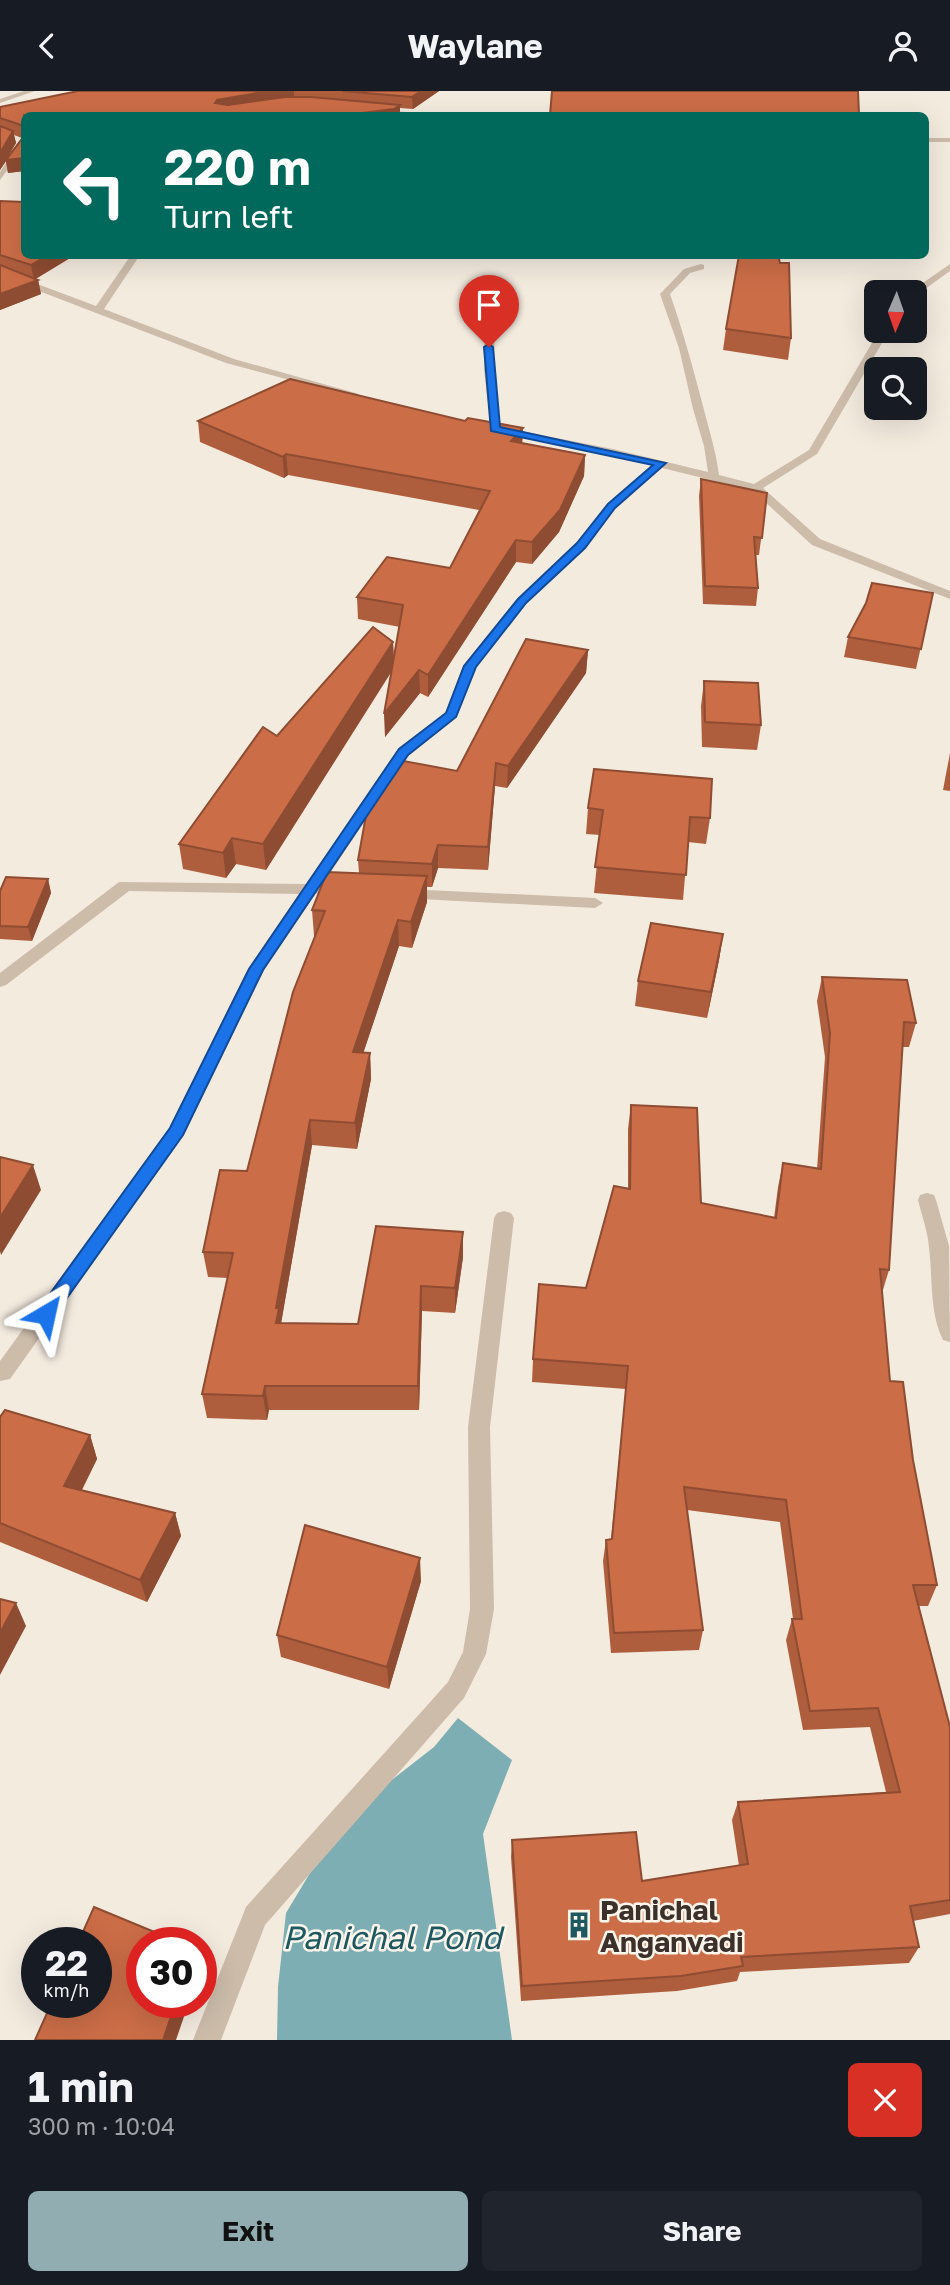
<!DOCTYPE html>
<meta charset="utf-8">
<style>
:root{--surface:#171b24;--page:#20242c;--text:#f1f3f6;--muted:#9ea1a6;--accent:#92adb2}
body{margin:0;font-family:"Golos Text",sans-serif;background:var(--page);color:var(--text);height:100vh;display:flex;flex-direction:column;font-size:26px;white-space:nowrap}
*{box-sizing:border-box;margin:0}
p{font-size:23px;color:var(--muted)}
.icon{flex:none;width:38px;height:38px;fill:none;stroke:currentColor;stroke-width:2;stroke-linecap:round;stroke-linejoin:round}
.map{position:relative;height:1949px;overflow:hidden}
.details{display:flex;flex-direction:column;background:var(--surface);flex:1}
.details>*{flex:none}
.top-card{position:absolute;left:21px;top:21px;width:908px;height:147px;border-radius:10px;box-shadow:0 7px 28px #0002;background:#00695c;color:#fff;overflow:hidden}
.needle{width:46px;rotate:182deg}
.controls{position:absolute;left:864px;top:189px;display:grid;gap:14px}
.controls a{display:grid;place-items:center;width:63px;height:63px;border-radius:10px;background:var(--surface);box-shadow:0 7px 28px #0002;font-size:35px}
.speed{position:absolute;left:21px;top:1836px;display:flex;gap:14px;font-size:35px;font-weight:700;text-align:center}
.speed>*{display:grid;place-content:center;width:91px;height:91px;border-radius:50%;background:var(--surface);box-shadow:0 7px 28px #0002;line-height:1}
.speed small{font-size:18px;font-weight:400}
.speed .limit{border:10px solid #d22;background:#fff;color:#111}
.pin{position:absolute;display:grid;place-items:center;width:60px;height:60px;color:#fff;margin:-72px -30px;border-radius:50% 50% 50% 0;rotate:-45deg;box-shadow:0 0 7px #0007}
.pin .icon{rotate:45deg}
.me{position:absolute;width:77px;margin:-38px;rotate:36deg;stroke-linejoin:round;filter:drop-shadow(0 0 5px #0008)}
.turn{display:flex;align-items:center;gap:24px;height:147px;padding:0 28px;font-size:32px}
.turn .icon{width:91px;height:91px;stroke-width:2.5}
.turn b{display:block;font-size:49px;line-height:60px}
.round{display:grid;place-items:center;flex:none;width:74px;height:74px;border-radius:10px;background:var(--page)}
.summary{display:flex;align-items:center;justify-content:space-between;height:119px;padding:0 28px}
h1{font-size:42px;font-weight:700;line-height:52px}
.button{display:flex;gap:14px;margin-top:auto;padding:14px 28px}
.button a{flex:1;height:80px;border-radius:10px;background:var(--accent);color:#111;font-size:28px;font-weight:700;line-height:80px;text-align:center}
.button a+a{background:var(--page);color:var(--text)}
header{display:flex;justify-content:space-between;align-items:center;height:91px;padding:0 28px;background:var(--surface);font-size:32px;font-weight:700}
.map>svg:first-child{display:block}
</style>
<header><svg class="icon" aria-label="back" viewBox="0 0 24 24"><path d="M15 5l-7 7 7 7"/></svg>Waylane<svg class="icon" aria-label="person" viewBox="0 0 24 24"><circle cx="12" cy="8" r="4"/><path d="M4 21q1-7 8-7t8 7"/></svg></header>
<div class="map">
<svg width="950" height="1949" viewBox="0 0 950 1949">
<rect width="100%" height="100%" fill="#f4ebdf"/>
<path fill="#7daeb3" d="M 458,1627 L 512,1669 L 483,1743 L 512,1949 L 277,1949 L 278,1896 L 286,1822 L 343,1727 L 434,1656 Z"/>
<g fill="none" stroke-linecap="round" stroke-linejoin="round">
<g fill="#cdbcaa" fill-rule="evenodd">
<path d="M 24,0 L 35,0 L 0,12 L 0,8 Z"/>
<path d="M 376,19 L 423,22 L 427,24 L 373,23 Z"/>
<rect x="926" y="47" width="24" height="4"/>
<path d="M 21,49 L 24,49 L 24,56 L 0,89 L 0,81 Z"/>
<path d="M 131,164 L 140,164 L 104,218 L 234,268 L 359,303 L 354,306 L 226,272 L 0,185 L 0,179 L 96,215 Z"/>
<path d="M 701,173 L 704,174 L 704,178 L 690,182 L 670,203 C 683,240 693,277 703,315 C 709,339 716,360 719,384 L 754,393 L 809,359 L 879,240 L 889,240 L 817,363 L 763,397 L 820,448 L 950,500 L 950,508 L 812,454 L 752,399 L 662,377 L 615,417 L 585,458 L 526,513 L 476,576 L 457,626 L 409,664 L 322,794 L 327,798 L 325,802 L 315,803 L 264,879 L 183,1045 L 10,1288 L 0,1290 L 0,1270 L 170,1036 L 248,878 L 299,803 L 129,800 L 6,894 L 0,896 L 0,882 L 119,791 L 306,793 L 399,658 L 446,621 L 463,575 L 518,507 L 577,452 L 607,413 L 652,374 L 491,340 L 484,279 L 485,215 L 490,212 L 495,215 L 494,279 L 500,336 L 613,358 L 708,381 L 704,355 L 693,318 L 679,257 L 660,203 L 684,178 Z"/>
<path d="M 950,173 L 950,180 L 918,203 L 910,201 Z"/>
<path d="M 406,798 L 595,807 L 603,812 L 595,817 L 400,807 L 398,803 L 400,799 Z"/>
<path d="M 927,1102 L 934,1104 L 936,1109 L 949,1155 L 950,1251 L 943,1249 C 929,1221 933,1187 929,1157 C 928,1141 922,1125 918,1109 L 920,1104 Z"/>
<path d="M 504,1120 L 511,1122 L 514,1127 L 490,1336 L 494,1518 L 486,1563 L 464,1607 L 265,1834 L 221,1949 L 193,1949 L 246,1816 L 423,1619 L 448,1591 L 463,1561 L 470,1518 L 468,1336 L 494,1127 L 497,1122 Z"/>
</g>
</g>
<g fill="#af5e3d" fill-rule="evenodd">
<path d="M 78,0 L 439,0 L 413,18 L 400,17 L 400,24 L 24,24 L 24,80 L 8,82 L 6,70 L 0,79 L 0,16 ZM 14,44 L 22,47 L 8,65 L 16,52 Z"/>
<path d="M 552,0 L 859,24 L 550,24 Z"/>
<path d="M 0,110 L 24,164 L 75,164 L 35,188 L 38,189 L 41,203 L 0,219 Z"/>
<path d="M 726,238 L 791,247 L 788,269 L 723,259 Z"/>
<path d="M 198,330 L 522,352 L 585,364 L 584,385 L 559,441 L 532,473 L 516,471 L 428,606 L 420,602 L 385,646 L 392,580 L 266,779 L 236,773 L 226,787 L 183,778 L 179,753 L 277,645 L 393,551 L 394,567 L 400,536 L 358,528 L 357,506 L 450,477 L 479,419 L 288,384 L 284,387 L 200,351 Z"/>
<path d="M 701,388 L 767,402 L 759,464 L 756,464 L 758,497 L 756,515 L 703,513 L 699,405 Z"/>
<path d="M 933,502 L 916,578 L 844,566 L 848,546 Z"/>
<path d="M 588,559 L 586,582 L 507,697 L 495,695 L 488,779 L 438,777 L 432,796 L 427,796 L 427,811 L 412,857 L 399,855 L 363,962 L 370,962 L 371,988 L 357,1058 L 312,1054 L 281,1232 L 358,1233 L 463,1141 L 463,1166 L 455,1222 L 422,1220 L 419,1319 L 269,1319 L 267,1329 L 207,1327 L 202,1303 L 228,1187 L 208,1186 L 203,1161 L 247,1080 L 315,845 L 314,845 L 312,819 L 359,782 L 358,769 Z"/>
<path d="M 704,590 L 761,634 L 757,659 L 702,656 L 701,615 Z"/>
<path d="M 950,662 L 950,700 L 943,699 Z"/>
<path d="M 588,717 L 710,727 L 706,753 L 688,751 L 683,809 L 594,802 L 600,744 L 586,743 Z"/>
<path d="M 48,788 L 51,802 L 32,850 L 0,848 L 0,800 Z"/>
<path d="M 723,843 L 719,869 L 707,927 L 635,915 L 638,890 Z"/>
<path d="M 822,886 L 916,932 L 909,956 L 902,956 L 889,1179 L 882,1202 L 890,1290 L 913,1369 L 937,1494 L 928,1515 L 919,1515 L 950,1636 L 950,1823 L 913,1830 L 919,1856 L 909,1872 L 740,1881 L 737,1890 L 677,1900 L 521,1910 L 511,1766 L 512,1749 L 642,1790 L 739,1775 L 732,1729 L 738,1711 L 886,1701 L 870,1636 L 803,1639 L 786,1549 L 792,1528 L 793,1528 L 780,1431 L 687,1419 L 703,1539 L 699,1559 L 611,1562 L 603,1470 L 606,1449 L 611,1448 L 626,1298 L 532,1291 L 533,1268 L 586,1197 L 628,1098 L 628,1038 L 631,1014 L 701,1112 L 774,1127 L 778,1096 L 783,1072 L 817,1078 L 825,966 L 817,910 Z"/>
<path d="M 0,1326 L 90,1344 L 97,1368 L 82,1399 L 175,1422 L 181,1445 L 147,1511 L 0,1451 Z"/>
<path d="M 421,1490 L 389,1598 L 281,1566 L 277,1544 Z"/>
</g>
<g fill="#8e4c32">
<path d="M 269,0 L 294,0 L 294,8 L 219,21 L 215,12 L 217,9 Z"/>
<path d="M 421,0 L 439,0 L 413,18 L 412,6 Z"/>
<path d="M 400,14 L 400,24 L 346,24 Z"/>
<path d="M 13,40 L 16,52 L 6,69 L 24,67 L 24,80 L 8,82 L 6,70 L 0,79 L 0,62 Z"/>
<path d="M 48,164 L 75,164 L 34,189 L 31,174 Z"/>
<path d="M 38,189 L 41,203 L 0,219 L 0,203 Z"/>
<path d="M 523,337 L 522,358 L 511,350 Z"/>
<path d="M 286,363 L 288,384 L 284,387 L 283,366 Z"/>
<path d="M 585,364 L 584,385 L 559,441 L 532,473 L 532,451 Z"/>
<path d="M 516,449 L 516,471 L 428,606 L 428,584 Z"/>
<path d="M 393,551 L 394,576 L 266,779 L 263,753 Z"/>
<path d="M 588,559 L 586,582 L 507,697 L 508,675 Z"/>
<path d="M 419,579 L 420,602 L 385,646 L 384,623 Z"/>
<path d="M 496,672 L 495,695 L 488,779 L 488,756 Z"/>
<path d="M 232,747 L 236,773 L 226,787 L 223,762 Z"/>
<path d="M 438,754 L 438,777 L 432,796 L 432,773 Z"/>
<path d="M 427,785 L 427,811 L 412,857 L 411,831 Z"/>
<path d="M 48,788 L 51,802 L 32,850 L 28,836 Z"/>
<path d="M 398,829 L 399,855 L 355,987 L 353,961 Z"/>
<path d="M 723,843 L 719,869 L 707,927 L 711,901 Z"/>
<path d="M 370,962 L 371,988 L 357,1058 L 355,1032 Z"/>
<path d="M 310,1029 L 312,1054 L 281,1233 L 276,1232 L 276,1217 Z"/>
<path d="M 33,1074 L 41,1099 L 1,1164 L 0,1160 L 0,1127 Z"/>
<path d="M 463,1141 L 463,1166 L 455,1222 L 455,1197 Z"/>
<path d="M 421,1195 L 422,1220 L 419,1319 L 418,1295 Z"/>
<path d="M 265,1295 L 269,1319 L 267,1329 L 263,1305 Z"/>
<path d="M 90,1344 L 97,1368 L 72,1418 L 64,1395 Z"/>
<path d="M 175,1422 L 181,1445 L 147,1511 L 140,1489 Z"/>
<path d="M 420,1467 L 421,1490 L 389,1598 L 387,1576 Z"/>
<path d="M 16,1512 L 26,1535 L 0,1584 L 0,1542 Z"/>
<path d="M 176,1911 L 189,1911 L 176,1949 L 163,1949 Z"/>
</g>
<g fill="#cb6d47" stroke="#8e4c32" stroke-width="2">
<path d="M 78,0 L 269,0 L 217,9 L 215,12 L 228,14 L 285,6 L 311,6 L 400,14 L 394,18 L 346,24 L 24,24 L 24,67 L 6,69 L 24,45 L 24,35 L 0,27 L 0,16 Z"/>
<path d="M 342,0 L 421,0 L 412,6 Z"/>
<path d="M 552,0 L 858,0 L 859,24 L 717,24 L 648,23 L 648,24 L 550,24 Z"/>
<path d="M 0,35 L 13,40 L 0,62 Z"/>
<path d="M 0,110 L 24,111 L 24,164 L 48,164 L 31,174 L 0,164 Z"/>
<path d="M 739,164 L 778,164 L 780,172 L 789,172 L 791,247 L 726,238 Z"/>
<path d="M 0,174 L 38,189 L 0,203 Z"/>
<path d="M 290,288 L 465,330 L 468,327 L 523,337 L 511,350 L 585,364 L 560,419 L 532,451 L 516,449 L 428,584 L 419,579 L 384,623 L 403,514 L 357,506 L 387,466 L 450,477 L 490,400 L 286,363 L 283,366 L 198,330 Z"/>
<path d="M 701,388 L 767,402 L 762,447 L 754,446 L 758,497 L 705,495 Z"/>
<path d="M 872,492 L 933,502 L 921,558 L 848,546 L 866,512 Z"/>
<path d="M 373,536 L 393,551 L 263,753 L 232,747 L 223,762 L 179,753 L 263,636 L 277,645 Z"/>
<path d="M 526,548 L 588,559 L 508,675 L 496,672 L 488,756 L 438,754 L 432,773 L 358,769 L 370,702 L 393,668 L 457,680 Z"/>
<path d="M 704,590 L 758,592 L 761,634 L 705,631 Z"/>
<path d="M 594,678 L 712,688 L 710,727 L 690,726 L 686,784 L 595,776 L 603,719 L 588,717 Z"/>
<path d="M 327,781 L 427,785 L 411,831 L 398,829 L 353,961 L 370,962 L 355,1032 L 310,1029 L 276,1217 L 279,1217 L 276,1232 L 358,1233 L 376,1135 L 463,1141 L 455,1197 L 421,1195 L 418,1295 L 265,1295 L 263,1305 L 202,1303 L 233,1162 L 203,1161 L 220,1079 L 247,1080 L 293,901 L 325,820 L 312,819 Z"/>
<path d="M 6,786 L 48,788 L 28,836 L 0,835 L 0,800 Z"/>
<path d="M 651,832 L 723,843 L 711,901 L 638,890 Z"/>
<path d="M 822,886 L 907,889 L 916,932 L 904,931 L 889,1179 L 880,1178 L 890,1290 L 903,1291 L 913,1369 L 937,1494 L 913,1494 L 950,1636 L 950,1809 L 910,1815 L 919,1856 L 741,1866 L 743,1875 L 681,1885 L 522,1895 L 512,1749 L 636,1741 L 642,1790 L 748,1773 L 738,1711 L 900,1701 L 878,1617 L 810,1620 L 792,1528 L 802,1528 L 786,1409 L 684,1396 L 703,1539 L 614,1542 L 606,1449 L 612,1448 L 628,1275 L 533,1268 L 539,1193 L 586,1197 L 614,1095 L 630,1098 L 631,1014 L 697,1017 L 701,1112 L 776,1127 L 783,1072 L 821,1078 L 830,942 Z"/>
<path d="M 0,1066 L 33,1074 L 0,1127 Z"/>
<path d="M 5,1319 L 90,1344 L 64,1395 L 175,1422 L 140,1489 L 0,1432 L 0,1326 Z"/>
<path d="M 305,1434 L 420,1467 L 387,1576 L 277,1544 Z"/>
<path d="M 0,1508 L 16,1512 L 0,1542 Z"/>
<path d="M 94,1816 L 181,1852 L 142,1852 L 142,1911 L 176,1911 L 163,1949 L 35,1949 L 52,1911 L 96,1911 L 96,1852 L 78,1852 Z"/>
</g>
<path fill="#1a73e8" stroke="#114b97" stroke-width="2" d="M 489,253 L 493,256 L 500,336 L 666,372 L 615,417 L 585,457 L 526,512 L 476,576 L 456,626 L 408,664 L 263,879 L 183,1044 L 52,1228 L 46,1231 L 39,1228 L 37,1223 L 39,1218 L 170,1037 L 249,878 L 399,658 L 446,622 L 464,575 L 518,508 L 577,452 L 608,413 L 653,374 L 491,340 L 484,256 Z"/>
<defs>
<g id="building-bare" transform="scale(2.1)"><path d="M-4-6H4V6H1V3H-1V6H-4ZM-2.5-4.3h1.7v1.8h-1.7ZM.8-4.3h1.7v1.8H.8ZM-2.5-1h1.7V.8h-1.7ZM.8-1h1.7V.8H.8Z" fill="#1d575f" stroke="#fbf5ec" stroke-width="2.5" paint-order="stroke"/></g>
</defs>
<g fill-rule="evenodd">
<use href="#building-bare" x="579" y="1834"/>
</g>
<g text-anchor="middle" dominant-baseline="central" stroke-width="5" stroke-linejoin="round" paint-order="stroke">
<g font-size="28" font-weight="bold" fill="#3b302a" stroke="#fbf5ec" text-anchor="start">
<text x="600" y="1818">Panichal<tspan x="600" dy="32">Anganvadi</tspan></text>
</g>
<g font-size="32" font-style="italic" fill="#1d575f" stroke="#fbf5ec">
<text x="392" y="1846">Panichal Pond</text>
</g>
</g>
</svg>
<div class="controls">
<a><svg class="needle" viewBox="-14 -14 28 28"><path d="M0-13l5 13h-10z" fill="#e53935"/><path d="M0 13l5-13h-10z" fill="#9ea1a6"/></svg></a>
<a><svg class="icon" aria-label="search" viewBox="0 0 24 24"><circle cx="10" cy="10" r="6"/><path d="M15 15l6 6"/></svg></a>
</div>
<div class="speed"><div>22<small>km/h</small></div><div class="limit">30</div></div>
<div class="pin" style="left:489px;top:256px;background:#d93025"><svg class="icon" aria-label="arrive" viewBox="0 0 24 24"><path d="M6 21V4h12l-3 4 3 4H6"/></svg></div>
<svg class="me" style="left:46px;top:1223px" viewBox="-20 -20 40 40"><path d="M0-17L14 15 0 8-14 15z" fill="#1a73e8" stroke="#fff" stroke-width="4"/></svg>
<div class="top-card">
<div class="turn"><svg class="icon" aria-label="left" viewBox="0 0 24 24"><path d="M17 20v-9H6M10 6l-5 5 5 5"/></svg><div><b>220 m</b>Turn left</div></div>
</div>
</div>
<section class="details">
<div class="summary"><div><h1>1 min</h1><p>300 m · 10:04</p></div><a class="round" style="background:#d93025;color:#fff"><svg class="icon" aria-label="close" viewBox="0 0 24 24"><path d="M6 6l12 12M18 6L6 18"/></svg></a></div>
<div class="button"><a>Exit</a><a>Share</a></div>
</section>
